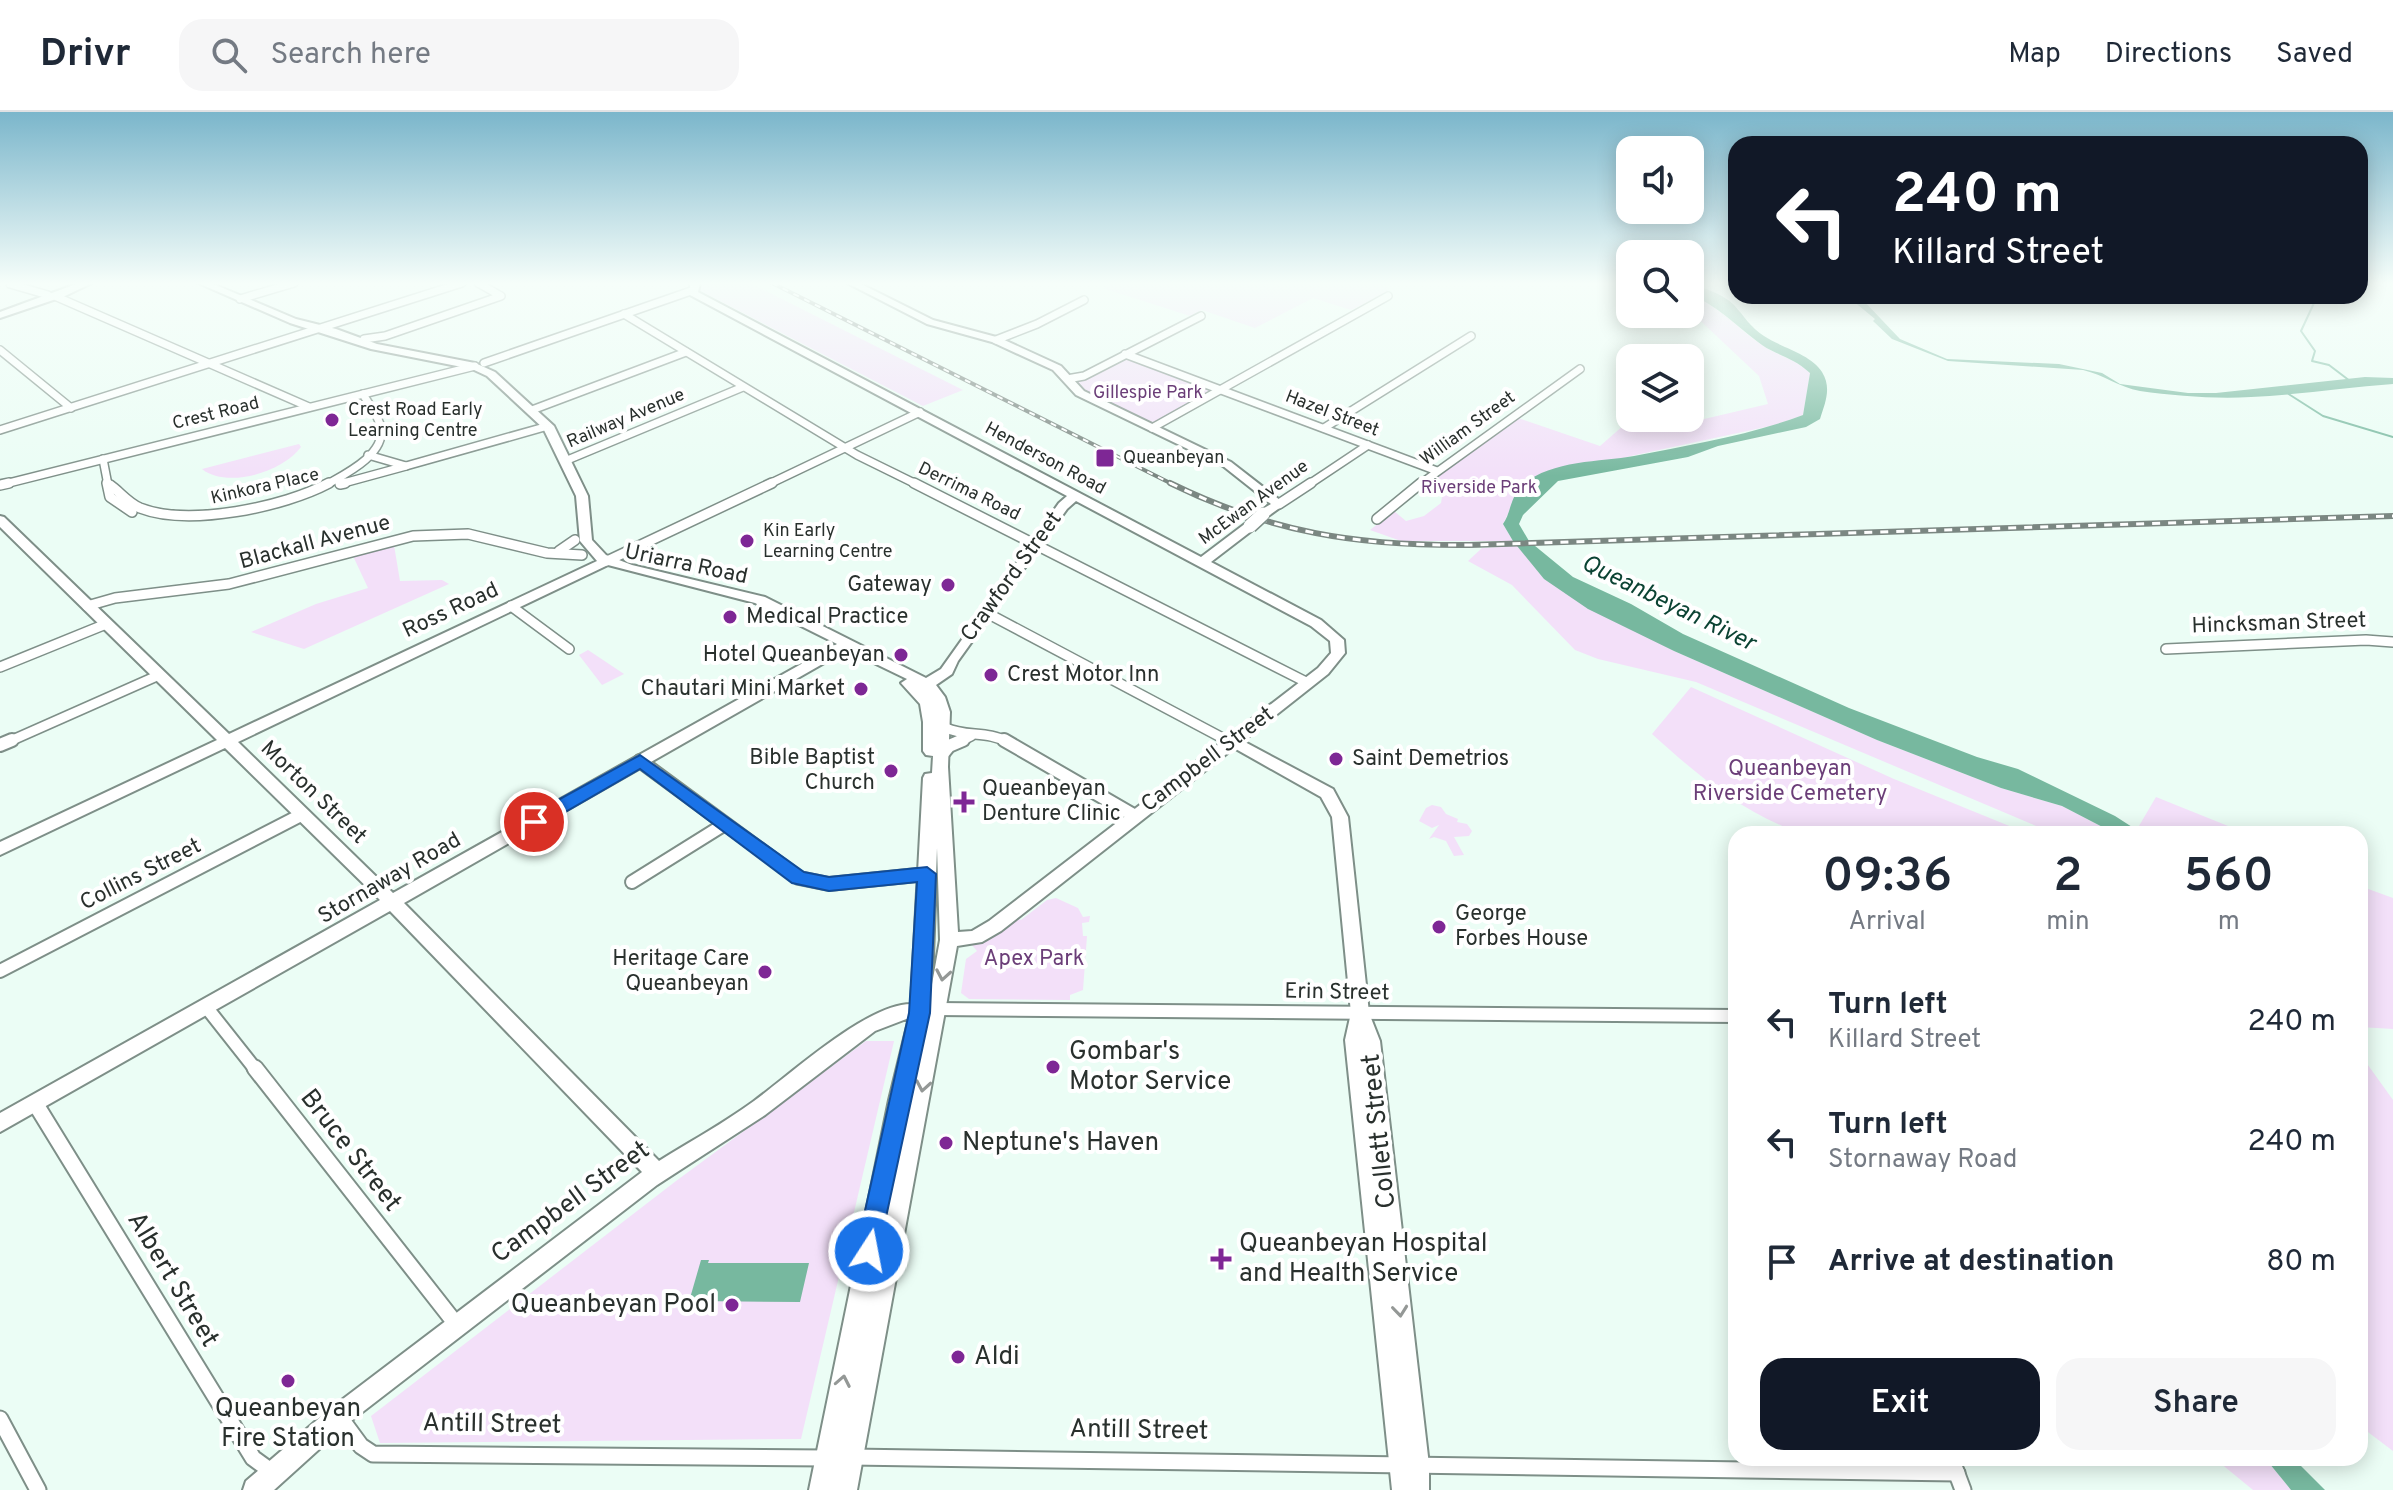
<!DOCTYPE html>
<style>
:root{--surface:#fff;--page:#f6f6f7;--text:#1f2937;--muted:#747a83;--line:#e0e1e3;--accent:#111827}
body{margin:0;font-family:Overpass,sans-serif;background:var(--page);color:var(--text);height:100vh;display:flex;flex-direction:column;font-size:30px;white-space:nowrap}
*{box-sizing:border-box;margin:0}
p{font-size:26px;color:var(--muted)}
.icon{flex:none;width:44px;height:44px;fill:none;stroke:currentColor;stroke-width:2;stroke-linecap:round;stroke-linejoin:round}
.map{position:relative;flex:1;overflow:hidden}
.details{position:absolute;left:1728px;top:714px;width:640px;height:640px;display:flex;flex-direction:column;background:var(--surface);border-radius:24px;box-shadow:0 4px 20px #0003}
.details>*{flex:none}
.guide{position:absolute;left:1728px;top:24px;width:640px;height:168px;border-radius:24px;box-shadow:0 4px 20px #0003;background:#111827;color:#fff;overflow:hidden}
.buttons{position:absolute;left:1616px;top:24px;display:grid;gap:16px}
.buttons a{display:grid;place-items:center;width:88px;height:88px;border-radius:16px;background:var(--surface);box-shadow:0 4px 20px #0003;font-size:40px}
.pin{position:absolute;display:grid;place-items:center;width:68px;height:68px;color:#fff;margin:-34px;border:4px solid #fff;border-radius:50%;box-shadow:0 2px 8px #0007}
.me{position:absolute;width:88px;margin:-44px;rotate:11deg;stroke-linejoin:round;filter:drop-shadow(0 0 6px #0008)}
.turn{display:flex;align-items:center;gap:28px;height:168px;padding:0 32px;font-size:36px}
.turn .icon{width:104px;height:104px;stroke-width:2.5}
.turn b{display:block;font-size:56px;line-height:68px}
.eta{display:flex;justify-content:space-evenly;align-items:center;height:136px;text-align:center}
.eta b{font-size:48px;font-weight:600;line-height:56px}
.button{display:flex;gap:16px;margin-top:auto;padding:16px 32px}
.button a{flex:1;height:92px;border-radius:24px;background:var(--accent);color:#fff;font-size:32px;font-weight:600;line-height:92px;text-align:center}
.button a+a{background:var(--page);color:var(--text)}
ul{padding:0;list-style:none}
li{display:flex;align-items:center;gap:24px;height:120px;padding:0 32px}
li div{flex:1}
li b{display:block;font-size:30px}
li em{font-style:normal}
header{display:flex;align-items:center;gap:48px;box-sizing:border-box;height:112px;padding:0 40px;background:var(--surface);border-bottom:2px solid var(--line)}
header strong{font-size:38px}
nav{display:flex;gap:44px;margin-inline-start:auto;font-size:28px}
.search{width:560px;height:72px;background:var(--page);display:flex;align-items:center;gap:20px;box-sizing:border-box;padding:0 28px;border-radius:24px;color:var(--muted);font-size:30px}
.map>svg:first-child{display:block}
</style>
<header>
<strong>Drivr</strong>
<div class="search"><svg class="icon" aria-label="search" viewBox="0 0 24 24"><circle cx="10" cy="10" r="6"/><path d="M15 15l6 6"/></svg>Search here</div>
<nav><a>Map</a><a>Directions</a><a>Saved</a></nav>
</header>
<div class="map">
<svg width="2393" height="1378" viewBox="0 0 2393 1378">
<rect width="100%" height="100%" fill="#ebfdf5"/>
<g fill="#f3e0f9">
<path d="M 702,171 L 750,171 L 963,278 L 923,294 L 699,178 Z"/>
<path d="M 1114,171 L 1392,171 L 1388,173 L 1389,180 L 1351,198 L 1313,186 L 1255,216 L 1202,198 L 1190,204 L 1103,176 Z"/>
<path d="M 1690,183 C 1718,193 1737,216 1762,233 C 1779,245 1793,245 1810,261 L 1803,303 L 1775,313 L 1631,344 L 1522,374 L 1503,412 L 1513,429 L 1401,429 L 1370,418 L 1394,399 L 1406,409 L 1424,404 L 1441,391 L 1444,373 L 1430,368 L 1518,306 L 1600,334 L 1632,306 L 1666,316 L 1768,292 L 1759,264 L 1690,199 Z"/>
<path d="M 1127,246 L 1213,278 L 1154,310 L 1145,309 L 1086,282 L 1076,273 L 1077,269 Z"/>
<path d="M 299,332 L 301,335 C 283,360 227,377 202,357 Z"/>
<path d="M 394,433 L 400,469 L 442,468 L 449,472 L 304,537 L 251,520 L 316,492 L 368,476 L 353,444 Z"/>
<path d="M 1518,434 L 1544,467 L 1674,539 L 1877,628 L 2001,676 L 2062,694 L 2116,722 L 2055,722 L 1696,570 L 1598,547 L 1575,538 L 1512,473 L 1468,449 L 1482,436 Z"/>
<path d="M 588,538 L 624,562 L 602,573 L 579,543 Z"/>
<path d="M 1691,575 L 1894,667 L 2029,722 L 1801,722 C 1738,697 1702,667 1652,622 Z"/>
<path d="M 2156,685 L 2248,722 L 2154,722 L 2139,714 Z"/>
<path d="M 1432,693 L 1441,695 L 1446,702 L 1458,707 L 1457,710 L 1467,712 L 1472,719 L 1469,724 L 1454,725 L 1464,743 L 1454,744 L 1446,729 L 1434,725 L 1429,727 L 1439,713 L 1432,716 L 1419,709 L 1426,696 Z"/>
<path d="M 2360,774 L 2393,786 L 2393,917 L 2360,915 Z"/>
<path d="M 1056,786 L 1078,796 L 1083,805 L 1090,804 L 1089,810 L 1082,811 L 1083,824 L 1087,824 L 1083,878 L 1070,883 L 1070,888 L 969,887 L 961,881 L 966,847 L 977,839 L 971,832 L 973,824 L 990,817 L 1000,820 L 1012,804 L 1021,808 L 1047,788 Z"/>
<path d="M 866,929 L 894,929 L 801,1327 L 380,1331 L 371,1304 L 676,1069 Z"/>
<path d="M 2360,942 L 2393,988 L 2393,1339 L 2360,1314 Z"/>
<path d="M 2214,1346 L 2265,1346 L 2291,1378 L 2253,1378 Z"/>
</g>
<g fill="#77b89f">
<path d="M 1690,172 C 1705,176 1723,182 1734,193 C 1744,204 1751,216 1764,224 C 1782,236 1811,242 1822,260 C 1832,276 1825,291 1820,307 L 1806,315 L 1718,334 L 1688,345 L 1558,369 L 1523,403 L 1519,412 L 1529,429 L 1573,465 L 1631,492 L 1683,522 L 1849,596 L 1977,645 L 2018,657 L 2115,704 L 2143,722 L 2116,722 L 2062,694 L 2001,676 L 1877,628 L 1674,539 L 1588,497 L 1544,467 L 1513,429 L 1503,412 C 1511,401 1510,385 1522,374 C 1549,348 1600,350 1634,344 C 1690,333 1750,323 1803,303 L 1810,261 C 1793,245 1778,244 1762,233 C 1737,215 1718,193 1690,183 Z"/>
<path d="M 1847,184 L 1862,187 L 1900,227 L 1947,247 L 2059,252 L 2102,261 L 2120,272 L 2188,281 L 2216,281 L 2365,265 L 2393,266 L 2393,272 C 2346,275 2299,283 2251,285 C 2215,287 2176,284 2140,279 C 2119,275 2104,263 2083,258 L 1948,249 L 1892,227 L 1873,209 L 1875,207 Z"/>
<path d="M 701,1148 L 709,1148 L 708,1151 L 809,1151 L 800,1190 L 697,1189 L 696,1193 L 688,1193 Z"/>
<path d="M 2265,1346 L 2293,1346 L 2325,1378 L 2291,1378 Z"/>
</g>
<g fill="none" stroke-linecap="round" stroke-linejoin="round">
<g stroke="#77b89f" stroke-width="2">
<path d="M 2345,184 L 2314,191 L 2301,219 L 2315,239 L 2312,249 L 2329,253 L 2350,269"/>
<path d="M 2287,281 L 2323,304 L 2393,325"/>
</g>
<g stroke="#7e8f88" stroke-width="10">
<g id="street-far3">
<path d="M 10,172 L 48,183"/>
<path d="M 57,185 L 309,295"/>
<path d="M 240,187 L 294,171"/>
<path d="M 624,202 L 857,343 L 918,373"/>
<path d="M 364,227 L 385,224 L 501,184 L 478,171"/>
<path d="M 996,228 L 1037,212 L 1084,188"/>
<path d="M 0,238 L 71,296"/>
<path d="M 1125,242 L 1437,359"/>
<path d="M 484,251 L 691,179"/>
<path d="M 1067,267 L 1084,264 L 1201,204"/>
<path d="M 532,298 L 686,240"/>
<path d="M 1152,316 L 1388,184"/>
<path d="M 1324,316 L 1471,224"/>
<path d="M 0,318 L 462,171"/>
<path d="M 368,343 L 406,354 L 548,314"/>
<path d="M 103,347 L 108,373"/>
<path d="M 565,349 L 743,275"/>
<path d="M 340,372 L 406,354"/>
<path d="M 1,373 L 475,254"/>
<path d="M 326,373 C 345,362 385,343 381,316 C 379,304 369,293 363,282"/>
<path d="M 767,373 L 920,300"/>
<path d="M 1308,373 L 1368,333"/>
<path d="M 1419,373 L 1580,257"/>
</g>
</g>
<g stroke="#7e8f88" stroke-width="12">
<g id="street-far2">
<path d="M 107,371 L 110,385 L 132,400"/>
<path d="M 914,371 L 1308,571"/>
<path d="M 340,372 L 345,371"/>
<path d="M 0,373 L 9,371"/>
<path d="M 110,373 C 120,380 128,391 140,396 C 189,415 284,395 329,371"/>
<path d="M 1279,392 L 1311,371"/>
<path d="M 1377,407 L 1421,371"/>
<path d="M 559,439 L 575,428"/>
<path d="M 607,449 L 772,371"/>
<path d="M 87,494 L 115,486 L 229,472 L 413,424 L 468,422 L 547,441 L 582,443"/>
<path d="M 511,494 L 569,537"/>
<path d="M 985,500 L 1230,630"/>
<path d="M 2166,537 L 2366,528 L 2393,530"/>
<path d="M 0,555 L 106,512"/>
<path d="M 943,609 L 946,616 C 965,625 989,619 1007,630"/>
<path d="M 8,630 L 157,564"/>
<path d="M 959,630 L 971,624"/>
</g>
</g>
<g stroke="#7e8f88" stroke-width="16">
<g id="street-far1">
<path d="M 1004,628 L 1135,704"/>
<path d="M 1226,628 L 1231,630"/>
<path d="M 0,633 L 12,628"/>
<path d="M 940,645 L 949,634 L 963,628"/>
<path d="M 640,649 L 799,766 L 829,772 L 927,762"/>
<path d="M 632,770 L 725,712"/>
<path d="M 0,859 L 301,703"/>
<path d="M 207,896 L 256,958"/>
<path d="M 937,897 L 1736,904"/>
</g>
</g>
<g stroke="#7e8f88" stroke-width="19">
<g id="street">
<path d="M 255,956 L 456,1212"/>
<path d="M 35,991 L 253,1346 L 275,1362"/>
<path d="M 339,1304 L 361,1334 L 373,1342 L 827,1346"/>
<path d="M 0,1307 L 38,1378"/>
<path d="M 851,1345 L 1957,1361"/>
<path d="M 1951,1346 L 1963,1378"/>
</g>
</g>
<g stroke="#7e8f88" stroke-width="4">
<g id="secondary">
<path d="M 79,171 L 92,171 L 65,184 L 0,206 L 0,200 Z"/>
<path d="M 198,171 L 211,171 L 296,207 L 336,217 L 377,232 L 475,251 L 495,260 L 554,314 L 588,384 L 592,428 L 606,443 L 632,453 L 765,485 L 926,566 L 941,557 L 1059,391 L 1067,384 L 690,183 L 690,171 L 700,171 L 698,180 L 1201,445 L 1246,411 L 1254,411 L 1254,417 L 1211,450 L 1321,508 L 1344,528 L 1345,541 L 1328,562 L 1243,629 L 1333,677 L 1348,705 L 1369,901 L 1380,929 L 1429,1353 L 1429,1378 L 1392,1378 L 1345,928 L 1351,901 L 1332,705 L 1321,685 L 1234,636 L 1001,819 L 982,830 L 957,834 L 857,1378 L 809,1378 L 889,988 L 909,906 L 875,919 L 765,1003 L 657,1073 L 347,1312 L 274,1378 L 243,1378 L 246,1369 L 331,1296 L 642,1060 L 390,799 L 0,1020 L 0,1001 L 380,788 L 225,636 L 0,743 L 0,730 L 217,628 L 0,415 L 0,404 L 4,405 L 229,622 L 597,449 L 580,429 L 576,384 L 543,316 L 487,264 L 472,257 L 371,237 L 290,211 ZM 1076,389 L 1311,514 L 1330,529 L 1331,541 L 1318,556 L 989,809 L 972,819 L 958,820 L 948,655 L 950,600 L 945,585 L 936,573 L 952,562 L 958,549 L 1067,397 ZM 608,453 L 755,491 L 837,532 L 393,781 L 238,630 ZM 847,538 L 907,567 L 901,571 L 920,592 L 923,610 L 923,639 L 926,643 L 933,644 L 932,661 L 925,662 L 923,666 L 911,892 C 867,892 791,962 754,989 C 724,1011 691,1029 659,1049 L 404,791 ZM 937,736 L 940,828 L 932,872 Z"/>
<path d="M 847,171 L 859,171 L 933,208 L 1000,226 L 1061,254 L 1084,279 L 1231,350 L 1285,392 L 1267,405 L 1259,405 L 1259,399 L 1271,392 L 1223,354 L 1076,283 L 1053,258 L 992,230 L 927,212 Z"/>
</g>
</g>
<use href="#street-far3" stroke="#fff" stroke-width="7"/>
<use href="#street-far2" stroke="#fff" stroke-width="9"/>
<use href="#street-far1" stroke="#fff" stroke-width="12"/>
<use href="#street" stroke="#fff" stroke-width="15"/>
<use href="#secondary" fill="#fff" fill-rule="evenodd"/>
<g stroke="#7b8782" stroke-width="4">
<path id="rail-far1" d="M 772,171 L 1174,373"/>
</g>
<g stroke="#7b8782" stroke-width="6">
<path id="rail" d="M 1170,371 C 1272,421 1357,434 1469,433 L 2393,404"/>
</g>
<use href="#rail-far1" stroke="#fff" stroke-width="2" stroke-dasharray="6" stroke-linecap="butt"/>
<use href="#rail" stroke="#fff" stroke-width="3" stroke-dasharray="8" stroke-linecap="butt"/>
<g stroke="#7e8f88" stroke-width="16" stroke-linecap="butt">
<path id="secondary-bridge" d="M 1250,414 L 1263,402"/>
</g>
<use href="#secondary-bridge" stroke="#fff" stroke-width="13"/>
</g>
<defs><path id="oneway-chevron" d="M-2-3.5L2.5 0L-2 3.5" fill="none" stroke-width="1.6" stroke-linecap="round" stroke-linejoin="round" transform="scale(2)"/></defs>
<g stroke="#949896">
<use href="#oneway-chevron" transform="translate(943 863) rotate(100)"/>
<use href="#oneway-chevron" transform="translate(923 974) rotate(100)"/>
<use href="#oneway-chevron" transform="translate(1400 1199) rotate(84)"/>
<use href="#oneway-chevron" transform="translate(843 1269) rotate(-79)"/>
</g>
<linearGradient id="sky" x2="0" y2="1"><stop stop-color="#7bb6cb"/><stop offset="0.47" stop-color="#f6fefa"/><stop offset="1" stop-color="#f6fefa" stop-opacity="0"/></linearGradient>
<rect width="2393" height="364" fill="url(#sky)"/>
<path fill="#1a73e8" stroke="#114b97" stroke-width="2" d="M 640,643 L 804,760 L 829,765 L 927,755 L 936,762 L 930,901 L 877,1147 L 869,1150 L 860,1147 L 856,1139 L 909,901 L 917,770 L 829,779 L 792,771 L 640,657 L 541,714 L 527,714 L 525,710 L 527,705 Z"/>
<g fill="#7e2795" stroke="#fff" stroke-width="3">
<circle cx="332" cy="308" r="8"/>
<rect x="1095" y="336" width="20" height="20" rx="4"/>
<circle cx="747" cy="429" r="8"/>
<circle cx="948" cy="473" r="8"/>
<circle cx="730" cy="505" r="8"/>
<circle cx="901" cy="543" r="8"/>
<circle cx="991" cy="563" r="8"/>
<circle cx="861" cy="577" r="8"/>
<circle cx="1336" cy="647" r="8"/>
<circle cx="891" cy="659" r="8"/>
<path d="M960 678h8v8h8v8h-8v8h-8v-8h-8v-8h8z"/>
<circle cx="1439" cy="815" r="8"/>
<circle cx="765" cy="860" r="8"/>
<circle cx="1053" cy="955" r="8"/>
<circle cx="946" cy="1031" r="8"/>
<path d="M1217 1135h8v8h8v8h-8v8h-8v-8h-8v-8h8z"/>
<circle cx="732" cy="1193" r="8"/>
<circle cx="958" cy="1245" r="8"/>
<circle cx="288" cy="1269" r="8"/>
</g>
<g text-anchor="middle" dominant-baseline="central" stroke-width="8" stroke-linejoin="round" paint-order="stroke">
<g font-size="18" fill="#6b3e78" stroke="#fff">
<text x="1148" y="281">Gillespie Park</text>
<text x="1479" y="376">Riverside Park</text>
</g>
<g font-size="18" fill="#29302d" stroke="#fff" text-anchor="start">
<text x="348" y="298">Crest Road Early<tspan x="348" dy="21">Learning Centre</tspan></text>
<text x="1123" y="346">Queanbeyan</text>
<text x="763" y="419">Kin Early<tspan x="763" dy="21">Learning Centre</tspan></text>
</g>
<g font-size="18" fill="#29302d" stroke="#fff">
<text transform="translate(216 302) rotate(-14)">Crest Road</text>
<text transform="translate(1332 302) rotate(21)">Hazel Street</text>
<text transform="translate(626 307) rotate(-23)">Railway Avenue</text>
<text transform="translate(1468 317) rotate(-36)">William Street</text>
<text transform="translate(1045 347) rotate(28)">Henderson Road</text>
<text transform="translate(265 375) rotate(-13)">Kinkora Place</text>
<text transform="translate(969 380) rotate(26)">Derrima Road</text>
<text transform="translate(1254 391) rotate(-36)">McEwan Avenue</text>
</g>
<g font-size="22" fill="#29302d" stroke="#fff">
<text transform="translate(315 431) rotate(-15)">Blackall Avenue</text>
<text transform="translate(686 453) rotate(12)">Uriarra Road</text>
<text transform="translate(1012 465) rotate(-54)">Crawford Street</text>
<text transform="translate(451 499) rotate(-25)">Ross Road</text>
<text transform="translate(2279 512) rotate(-2)">Hincksman Street</text>
<text transform="translate(1208 648) rotate(-37)">Campbell Street</text>
<text transform="translate(313 681) rotate(44)">Morton Street</text>
<text transform="translate(141 763) rotate(-27)">Collins Street</text>
<text transform="translate(390 767) rotate(-30)">Stornaway Road</text>
<text transform="translate(1337 881) rotate(1)">Erin Street</text>
</g>
<g font-size="22" fill="#29302d" stroke="#fff" text-anchor="end">
<text x="932" y="473">Gateway</text>
<text x="746" y="505" text-anchor="start">Medical Practice</text>
<text x="885" y="543">Hotel Queanbeyan</text>
<text x="1007" y="563" text-anchor="start">Crest Motor Inn</text>
<text x="845" y="577">Chautari Mini Market</text>
<text x="875" y="646">Bible Baptist<tspan x="875" dy="25">Church</tspan></text>
<text x="1352" y="647" text-anchor="start">Saint Demetrios</text>
<text x="982" y="677" text-anchor="start">Queanbeyan<tspan x="982" dy="25">Denture Clinic</tspan></text>
<text x="1455" y="802" text-anchor="start">George<tspan x="1455" dy="25">Forbes House</tspan></text>
<text x="749" y="847">Heritage Care<tspan x="749" dy="25">Queanbeyan</tspan></text>
</g>
<g font-size="22" fill="#6b3e78" stroke="#fff">
<text x="1790" y="657">Queanbeyan<tspan x="1790" dy="25">Riverside Cemetery</tspan></text>
<text x="1034" y="847">Apex Park</text>
</g>
<g font-size="24" font-style="italic" fill="#0b4333" stroke="#fff">
<text transform="translate(1668 492) rotate(26)">Queanbeyan River</text>
</g>
<g font-size="26" fill="#29302d" stroke="#fff" text-anchor="start">
<text x="1069" y="940">Gombar's<tspan x="1069" dy="30">Motor Service</tspan></text>
<text x="962" y="1031">Neptune's Haven</text>
<text x="1239" y="1132">Queanbeyan Hospital<tspan x="1239" dy="30">and Health Service</tspan></text>
<text x="716" y="1193" text-anchor="end">Queanbeyan Pool</text>
<text x="974" y="1245">Aldi</text>
<text x="288" y="1297" text-anchor="middle">Queanbeyan<tspan x="288" dy="30">Fire Station</tspan></text>
</g>
<g font-size="26" fill="#29302d" stroke="#fff">
<text transform="translate(1380 1019) rotate(-96)">Collett Street</text>
<text transform="translate(350 1039) rotate(52)">Bruce Street</text>
<text transform="translate(571 1091) rotate(-36)">Campbell Street</text>
<text transform="translate(172 1168) rotate(59)">Albert Street</text>
<text transform="translate(492 1313) rotate(1)">Antill Street</text>
<text transform="translate(1139 1319) rotate(1)">Antill Street</text>
</g>
</g>
</svg>
<div class="buttons">
<a><svg class="icon" aria-label="sound" viewBox="0 0 24 24"><path d="M4 9h4l5-4v14l-5-4H4zM17 9q2 3 0 6"/></svg></a>
<a><svg class="icon" aria-label="search" viewBox="0 0 24 24"><circle cx="10" cy="10" r="6"/><path d="M15 15l6 6"/></svg></a>
<a><svg class="icon" aria-label="layers" viewBox="0 0 24 24"><path d="M12 4l9 5-9 5-9-5zM3 14l9 5 9-5"/></svg></a>
</div>
<div class="pin" style="left:534px;top:710px;background:#d93025"><svg class="icon" aria-label="arrive" viewBox="0 0 24 24"><path d="M6 21V4h12l-3 4 3 4H6"/></svg></div>
<svg class="me" style="left:869px;top:1139px" viewBox="-20 -20 40 40"><circle r="17" fill="#1a73e8" stroke="#fff" stroke-width="3"/><path d="M0-11L8 9 0 5-8 9z" fill="#fff"/></svg>
<div class="guide">
<div class="turn"><svg class="icon" aria-label="left" viewBox="0 0 24 24"><path d="M17 20v-9H6M10 6l-5 5 5 5"/></svg><div><b>240 m</b>Killard Street</div></div>
</div>
<section class="details">
<div class="eta">
<div><b>09:36</b><p>Arrival</p></div>
<div><b>2</b><p>min</p></div>
<div><b>560</b><p>m</p></div>
</div>
<ul>
<li><svg class="icon" aria-label="left" viewBox="0 0 24 24"><path d="M17 20v-9H6M10 6l-5 5 5 5"/></svg><div><b>Turn left</b><p>Killard Street</p></div><em>240 m</em></li>
<li><svg class="icon" aria-label="left" viewBox="0 0 24 24"><path d="M17 20v-9H6M10 6l-5 5 5 5"/></svg><div><b>Turn left</b><p>Stornaway Road</p></div><em>240 m</em></li>
<li><svg class="icon" aria-label="arrive" viewBox="0 0 24 24"><path d="M6 21V4h12l-3 4 3 4H6"/></svg><div><b>Arrive at destination</b></div><em>80 m</em></li>
</ul>
<div class="button"><a>Exit</a><a>Share</a></div>
</section>
</div>
